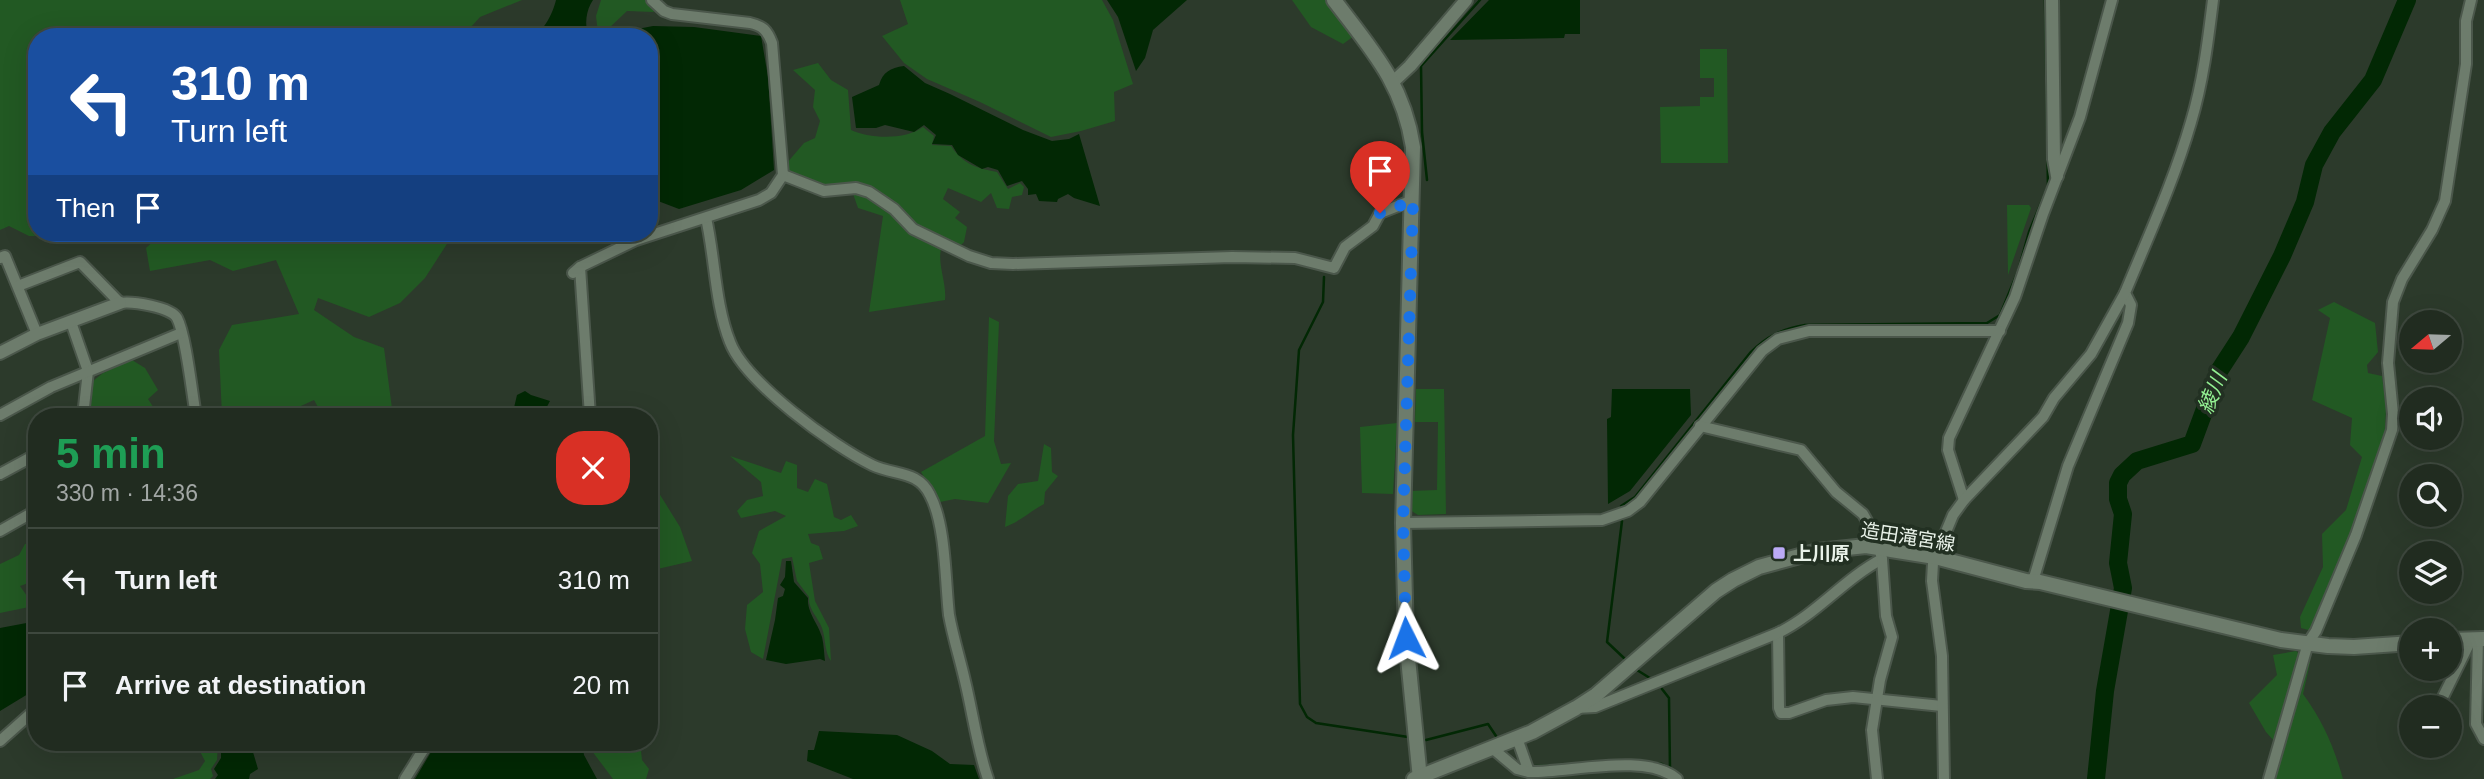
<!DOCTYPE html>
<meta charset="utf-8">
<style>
:root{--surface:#212c20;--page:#2d382d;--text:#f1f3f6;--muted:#a2a7a5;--line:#3e483e}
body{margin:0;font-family:Arial,"Noto Sans JP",sans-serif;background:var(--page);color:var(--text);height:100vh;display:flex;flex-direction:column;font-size:26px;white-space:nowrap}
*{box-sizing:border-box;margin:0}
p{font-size:23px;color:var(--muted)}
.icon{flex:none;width:38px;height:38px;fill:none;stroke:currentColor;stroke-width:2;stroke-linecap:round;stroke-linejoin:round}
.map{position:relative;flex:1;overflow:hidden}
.drawer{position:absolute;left:28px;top:408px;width:630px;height:343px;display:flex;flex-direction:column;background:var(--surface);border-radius:28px;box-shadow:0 7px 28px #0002,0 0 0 2px var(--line)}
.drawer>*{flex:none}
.hud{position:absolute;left:28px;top:28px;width:630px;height:214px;border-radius:28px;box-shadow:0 7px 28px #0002,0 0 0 2px var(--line);background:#1a4fa0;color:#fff;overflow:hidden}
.needle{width:46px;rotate:251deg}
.tools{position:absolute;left:2399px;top:310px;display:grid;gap:14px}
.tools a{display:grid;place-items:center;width:63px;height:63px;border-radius:50%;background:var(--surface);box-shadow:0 7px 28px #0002,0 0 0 2px var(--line);font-size:35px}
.pin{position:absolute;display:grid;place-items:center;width:60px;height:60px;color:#fff;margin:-72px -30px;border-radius:50% 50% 50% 0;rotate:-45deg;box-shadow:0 0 7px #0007}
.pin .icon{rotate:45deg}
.me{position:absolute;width:77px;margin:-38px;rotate:357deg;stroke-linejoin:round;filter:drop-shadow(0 0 5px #0008)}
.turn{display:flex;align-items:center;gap:24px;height:147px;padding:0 28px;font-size:32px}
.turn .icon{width:91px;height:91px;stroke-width:2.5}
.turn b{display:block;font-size:49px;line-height:60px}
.then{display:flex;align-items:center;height:66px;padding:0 28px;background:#0003;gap:14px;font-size:26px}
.round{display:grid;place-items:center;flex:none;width:74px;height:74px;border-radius:28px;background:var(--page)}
.overview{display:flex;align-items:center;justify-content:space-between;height:119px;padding:0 28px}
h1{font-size:42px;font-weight:600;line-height:52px;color:#1e9e55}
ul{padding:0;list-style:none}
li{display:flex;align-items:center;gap:21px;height:105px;padding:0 28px;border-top:2px solid var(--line)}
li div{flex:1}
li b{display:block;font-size:26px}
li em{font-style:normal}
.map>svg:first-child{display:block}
</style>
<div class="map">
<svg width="2484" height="779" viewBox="0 0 2484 779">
<rect width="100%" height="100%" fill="#2c3a2b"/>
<g fill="#225923">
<path d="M 0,0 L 522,0 L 480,17 L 462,37 L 422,37 L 394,26 L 390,37 L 37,37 L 37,233 L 127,233 L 124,236 L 29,236 L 9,226 L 0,230 Z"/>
<path d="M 601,0 L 648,0 L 654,12 L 627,11 L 608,29 L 598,33 L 596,16 Z"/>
<path d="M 900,0 L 1102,0 L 1113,20 L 1133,84 L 1114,92 L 1115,121 L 1081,131 L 1051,137 L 980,102 L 927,79 L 904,63 L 882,36 L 908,24 Z"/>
<path d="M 1292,0 L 1327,0 L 1354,36 L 1343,44 L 1311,27 Z"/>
<path d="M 1700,49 L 1727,49 L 1728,163 L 1661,163 L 1660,107 L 1700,106 L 1700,97 L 1714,97 L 1714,78 L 1700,78 Z"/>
<path d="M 818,63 L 831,80 L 848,90 L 851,130 C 870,139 906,140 923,127 L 934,136 L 932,145 L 951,146 C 964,165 977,168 997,172 L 1008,189 L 1020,183 L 1024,187 L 1022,195 L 1012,197 L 1009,209 L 997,208 L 991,193 L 981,202 L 948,188 L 943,199 L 960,212 L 955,218 L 967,227 L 964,242 L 954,252 L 942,246 C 936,262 947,282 945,300 L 869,312 L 883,216 L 858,208 L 851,188 L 824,188 L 790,175 L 786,164 L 804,143 L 815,138 L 820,121 L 813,107 L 815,90 L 793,70 Z"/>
<path d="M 2007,205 L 2029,205 L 2031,208 L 2008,275 Z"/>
<path d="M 162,233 L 454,233 L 425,278 L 400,303 L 369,317 L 318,298 L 314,310 L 354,337 L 384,348 L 393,416 L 323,416 L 314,400 L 279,416 L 222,416 L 219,350 L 232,325 L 299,314 L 276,260 L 233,271 L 210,260 L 150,271 L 146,248 Z"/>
<path d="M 2334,302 L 2375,323 L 2378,352 L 2367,365 L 2368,373 L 2382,376 L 2386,408 L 2385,431 L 2361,505 L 2312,631 L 2301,628 L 2300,617 L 2323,567 L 2322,534 L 2346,510 L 2362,457 L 2350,445 L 2352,418 L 2312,400 L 2330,318 L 2318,310 Z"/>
<path d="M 989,317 L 999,322 L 994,441 L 1001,464 L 1011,463 L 988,503 L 955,499 L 940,502 L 921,472 L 985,436 Z"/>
<path d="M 132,360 L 145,368 L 158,390 L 148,399 L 159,416 L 120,416 L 118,414 L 116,416 L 90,416 L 93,381 L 103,373 Z"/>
<path d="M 1416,389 L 1444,389 L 1446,514 L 1418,515 L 1410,510 L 1410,491 L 1437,490 L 1438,422 L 1415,422 Z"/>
<path d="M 1397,423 L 1393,494 L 1362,493 L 1360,427 Z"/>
<path d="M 1044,444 L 1051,448 L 1052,472 L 1058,476 L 1045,492 L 1044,504 C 1029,512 1021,521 1005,527 L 1008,496 L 1018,484 L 1038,481 Z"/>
<path d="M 730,456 L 781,473 L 786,461 L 797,465 L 797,488 L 808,492 L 815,479 L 827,484 L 834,517 L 841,520 L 851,515 L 858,526 L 844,531 L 808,534 L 811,543 L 819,546 L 823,559 L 809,563 L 815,601 L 829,628 L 831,661 C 824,651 826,639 822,628 C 818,617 808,609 809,597 L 797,581 L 792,557 L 782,559 L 763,659 L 751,652 L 745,629 L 747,605 L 763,592 L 760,564 L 752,553 L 759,531 L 786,516 L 775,511 L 741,518 L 737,511 L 747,500 L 763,496 L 761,482 Z"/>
<path d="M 649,477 L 680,527 L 692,561 L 649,571 Z"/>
<path d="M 37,541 L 37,580 L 20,586 L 34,606 L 0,613 L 0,564 L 19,555 L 25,544 Z"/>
<path d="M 2296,651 L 2310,663 L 2303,694 C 2323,721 2334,747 2343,779 L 2275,779 L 2282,750 L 2266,732 L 2249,703 L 2277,675 L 2273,655 Z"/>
<path d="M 195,742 L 218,742 L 217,760 L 211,769 L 213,776 L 210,779 L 173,779 L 199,770 L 205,761 Z"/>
<path d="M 592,742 L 640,742 L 642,760 L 649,769 L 646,779 L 613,779 L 592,751 Z"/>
</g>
<g fill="#022804">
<path d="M 556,0 L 593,0 C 586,10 584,25 589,37 L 531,37 C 544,32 553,13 556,0 Z"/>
<path d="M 1107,0 L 1187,0 L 1153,30 L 1145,58 L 1136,71 L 1118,17 Z"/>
<path d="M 1489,0 L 1580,0 L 1580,34 L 1565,34 L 1564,38 L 1450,40 Z"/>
<path d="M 653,26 L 694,27 L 761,36 L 768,77 L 774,170 L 741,190 L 679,209 L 658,201 L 649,193 L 649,37 L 618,37 L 622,32 Z"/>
<path d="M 904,66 L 925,83 L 950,94 L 1023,130 L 1052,141 L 1069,139 L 1079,134 L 1100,206 L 1074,198 L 1068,194 L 1058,199 L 1057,202 L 1039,201 L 1036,194 L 1028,195 L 1028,189 L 1022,181 L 1007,186 L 998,170 L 988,167 L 982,169 L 958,155 L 952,145 L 932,144 L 936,135 L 924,125 L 914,132 L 885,125 L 876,128 L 856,128 L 852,97 L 879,85 C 883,72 890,68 904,66 Z"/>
<path d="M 1612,389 L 1690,389 L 1691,415 L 1630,491 L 1608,504 L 1607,419 L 1611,417 Z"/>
<path d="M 525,391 L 531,395 L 550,401 L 542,416 L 512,416 L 517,395 Z"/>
<path d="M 786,561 L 791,561 L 794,582 L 808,598 C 807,613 818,623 822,637 C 824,645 824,654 825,661 L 820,659 L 786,664 L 766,660 L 775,620 L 778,598 L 783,596 L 785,589 L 780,585 L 785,577 Z"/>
<path d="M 37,621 L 37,691 L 28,694 L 0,711 L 0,628 Z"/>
<path d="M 819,731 L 897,735 L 932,751 L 950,764 L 974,765 L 979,779 L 853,779 L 807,761 L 808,750 L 814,750 Z"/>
<path d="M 221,742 L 250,742 L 258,769 L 250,774 L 249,779 L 215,779 L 218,775 L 214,769 L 221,758 Z"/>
<path d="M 437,742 L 582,742 L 584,755 L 597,779 L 415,779 Z"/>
</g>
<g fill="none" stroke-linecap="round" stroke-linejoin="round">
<g stroke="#022804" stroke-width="2.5">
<path d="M 1427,180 L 1422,132 L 1421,66 L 1480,0"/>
<path d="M 1324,277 L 1323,302 L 1299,350 L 1293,435 L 1300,704 L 1307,717 L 1316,723 L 1408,737"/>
<path d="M 1621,506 L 1635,497 L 1750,353 C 1767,336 1782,329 1805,325 L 1987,323 L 2000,315 L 2018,271 L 2029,232 L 2048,186 L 2045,0"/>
<path d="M 1622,521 L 1607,642 L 1625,659"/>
<path d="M 1637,670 L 1653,680"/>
<path d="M 1662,689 L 1669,698 L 1670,769"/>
<path d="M 1426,740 L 1488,724 L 1496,736"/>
<path d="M 1652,763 L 1662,764 L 1672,770"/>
<path d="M 1536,766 L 1562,765"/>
</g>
<path stroke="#022804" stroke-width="18" d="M 2096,779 L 2105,691 L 2123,588 L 2118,563 L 2123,514 L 2118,499 L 2118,483 L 2122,475 L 2137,461 L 2192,444 L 2219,371 L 2241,337 L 2282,256 L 2305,202 L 2314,165 L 2332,132 L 2373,80 L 2407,0"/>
<g stroke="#4b574b" stroke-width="14">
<g id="minor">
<path d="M 783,175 L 824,191 L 856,188 L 869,192 L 894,209 L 913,229 L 969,256 L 991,263 L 1013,264 L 1232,257 L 1295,258 L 1334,268 L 1345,247 L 1373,226 L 1380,213 L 1413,200"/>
<path d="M 706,218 C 715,257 715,305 730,342 C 745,382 833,446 872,465 C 895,476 918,470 930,495 C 946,525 945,580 949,615 C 953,637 960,659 965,681 C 973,714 977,747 988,779"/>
<path d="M 0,258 L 5,256 L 37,334"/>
<path d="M 580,267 L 590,416"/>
<path d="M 573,273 L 580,267 L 636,240 L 759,200 L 771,193 L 783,175 L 772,43 C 767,30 763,26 750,23 L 672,14 L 664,11 L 652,0"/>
<path d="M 18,286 L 80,262 L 120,303 C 132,301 171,307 177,318 C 186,335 192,394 196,416"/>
<path d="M 71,322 L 88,371 L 83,416"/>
<path d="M 0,415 L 51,387 L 181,333"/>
<path d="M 0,474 L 37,454"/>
<path d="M 1964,500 L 1948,450 L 1949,438 L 2015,297 L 2043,214 L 2080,117 L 2112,0"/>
<path d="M 1403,523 L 1602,520 L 1628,511 L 1640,502 L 1762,351 L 1778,339 L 1809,331 L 2000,331"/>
<path d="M 0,531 L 37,510"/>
<path d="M 2033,581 L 2068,466 L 2128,323 L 2131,305 L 2125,293 C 2148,237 2174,181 2191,122 C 2203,82 2208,41 2213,0"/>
<path d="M 1778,633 L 1779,708 L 1781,713 L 1789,713 L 1826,700 L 1853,697 L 1942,706"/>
<path d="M 2478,639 L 2476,724 L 2484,739"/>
<path d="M 2438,707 L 2471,640"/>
<path d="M 1576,708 L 1595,707 L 1778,633 C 1817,614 1844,579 1882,559 L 1877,539 L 1863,514 L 1836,492 L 1801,450 L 1700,426"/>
<path d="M 1517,738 L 1529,772"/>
<path d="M 0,741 L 37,708"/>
<path d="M 1492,748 L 1517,769 L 1529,772 C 1569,773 1646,752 1677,779"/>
<path d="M 405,779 L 428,742"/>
<path d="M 1877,779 L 1872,730 L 1880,680 L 1892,637 L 1886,616 L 1882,559"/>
<path d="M 1944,779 L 1942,656 L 1932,581 L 1933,563 L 1953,515 L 1964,500 L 2043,417 L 2054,398 L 2091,354 L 2125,293"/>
<path d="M 2269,779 L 2308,643 L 2316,631 L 2356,535 L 2392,430 L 2393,414 L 2388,363 L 2393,302 L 2402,279 L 2432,230 L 2445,201 L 2466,64 L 2466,21 L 2471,0"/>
</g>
</g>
<g stroke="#4b574b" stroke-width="16">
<g id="tertiary">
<path d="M 2052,0 L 2054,159 L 2057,176"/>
<path d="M 1393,82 L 1410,66 L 1466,0"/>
<path d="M 0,353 L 37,334 L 120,303"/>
</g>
</g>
<g stroke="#4b574b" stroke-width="18">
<g id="secondary">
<path d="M 1334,0 C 1372,50 1403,83 1413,147 L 1403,523 L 1406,638 L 1420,779"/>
<path d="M 2450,640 L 2484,639"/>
<path d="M 1414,779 L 1532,732 L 1576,708 L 1596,695 L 1716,591 L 1733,580 L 1759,567 L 1818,551 L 1866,546 L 1935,557 L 2026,581 L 2040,582 L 2281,640 L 2328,646 L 2354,647 L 2412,643"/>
</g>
</g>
<use href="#minor" stroke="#6d7c6c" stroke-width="10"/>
<use href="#tertiary" stroke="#6d7c6c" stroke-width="12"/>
<use href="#secondary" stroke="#6d7c6c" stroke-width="14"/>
</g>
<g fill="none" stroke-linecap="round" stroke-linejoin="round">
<path stroke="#1a73e8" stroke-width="12" stroke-dasharray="0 21.6" d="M 1380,213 L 1413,201 L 1403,523 L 1406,638"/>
</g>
<rect fill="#bbaaf6" stroke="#223022" stroke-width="2.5" x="1772" y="546" width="14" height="14" rx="3.5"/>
<g text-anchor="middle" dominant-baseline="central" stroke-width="7" stroke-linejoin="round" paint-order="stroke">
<g font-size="19" fill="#e9f2e9" stroke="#223022">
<text transform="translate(1908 537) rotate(9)">造田滝宮線</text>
</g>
<g font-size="19" font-weight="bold" fill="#e9f2e9" stroke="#223022" text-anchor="start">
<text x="1793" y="553">上川原</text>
</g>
<g font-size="21" font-style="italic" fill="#93f092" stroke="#223022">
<text transform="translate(2212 393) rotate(-68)">綾川</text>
</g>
</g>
</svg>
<div class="tools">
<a><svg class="needle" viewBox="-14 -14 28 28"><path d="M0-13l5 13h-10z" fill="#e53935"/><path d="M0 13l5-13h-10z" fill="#a2a7a5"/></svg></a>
<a><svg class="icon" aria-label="sound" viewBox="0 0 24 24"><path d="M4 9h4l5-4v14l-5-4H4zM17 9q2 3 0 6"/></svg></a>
<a><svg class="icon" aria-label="search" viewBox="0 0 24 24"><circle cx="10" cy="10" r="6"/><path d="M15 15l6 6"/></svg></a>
<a><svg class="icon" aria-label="layers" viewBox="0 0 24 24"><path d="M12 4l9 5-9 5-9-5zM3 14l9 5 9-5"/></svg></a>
<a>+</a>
<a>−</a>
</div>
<div class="pin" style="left:1380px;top:213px;background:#d93025"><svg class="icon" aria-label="arrive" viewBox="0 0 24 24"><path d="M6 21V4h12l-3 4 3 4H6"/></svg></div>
<svg class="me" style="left:1406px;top:638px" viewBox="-20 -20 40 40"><path d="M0-17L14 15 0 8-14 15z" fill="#1a73e8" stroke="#fff" stroke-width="4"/></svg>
<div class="hud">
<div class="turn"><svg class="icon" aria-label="left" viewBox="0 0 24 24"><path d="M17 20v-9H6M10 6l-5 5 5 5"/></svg><div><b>310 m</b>Turn left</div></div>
<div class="then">Then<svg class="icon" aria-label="arrive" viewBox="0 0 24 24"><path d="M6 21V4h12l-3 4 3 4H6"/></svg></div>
</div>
<section class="drawer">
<div class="overview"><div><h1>5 min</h1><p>330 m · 14:36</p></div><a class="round" style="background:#d93025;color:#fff"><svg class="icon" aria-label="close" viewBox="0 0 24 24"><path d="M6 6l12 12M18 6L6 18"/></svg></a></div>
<ul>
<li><svg class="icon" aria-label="left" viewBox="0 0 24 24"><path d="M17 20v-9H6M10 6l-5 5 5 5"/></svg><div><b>Turn left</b></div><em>310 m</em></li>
<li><svg class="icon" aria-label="arrive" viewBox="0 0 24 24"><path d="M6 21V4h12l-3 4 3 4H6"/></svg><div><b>Arrive at destination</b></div><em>20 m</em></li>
</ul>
</section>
</div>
